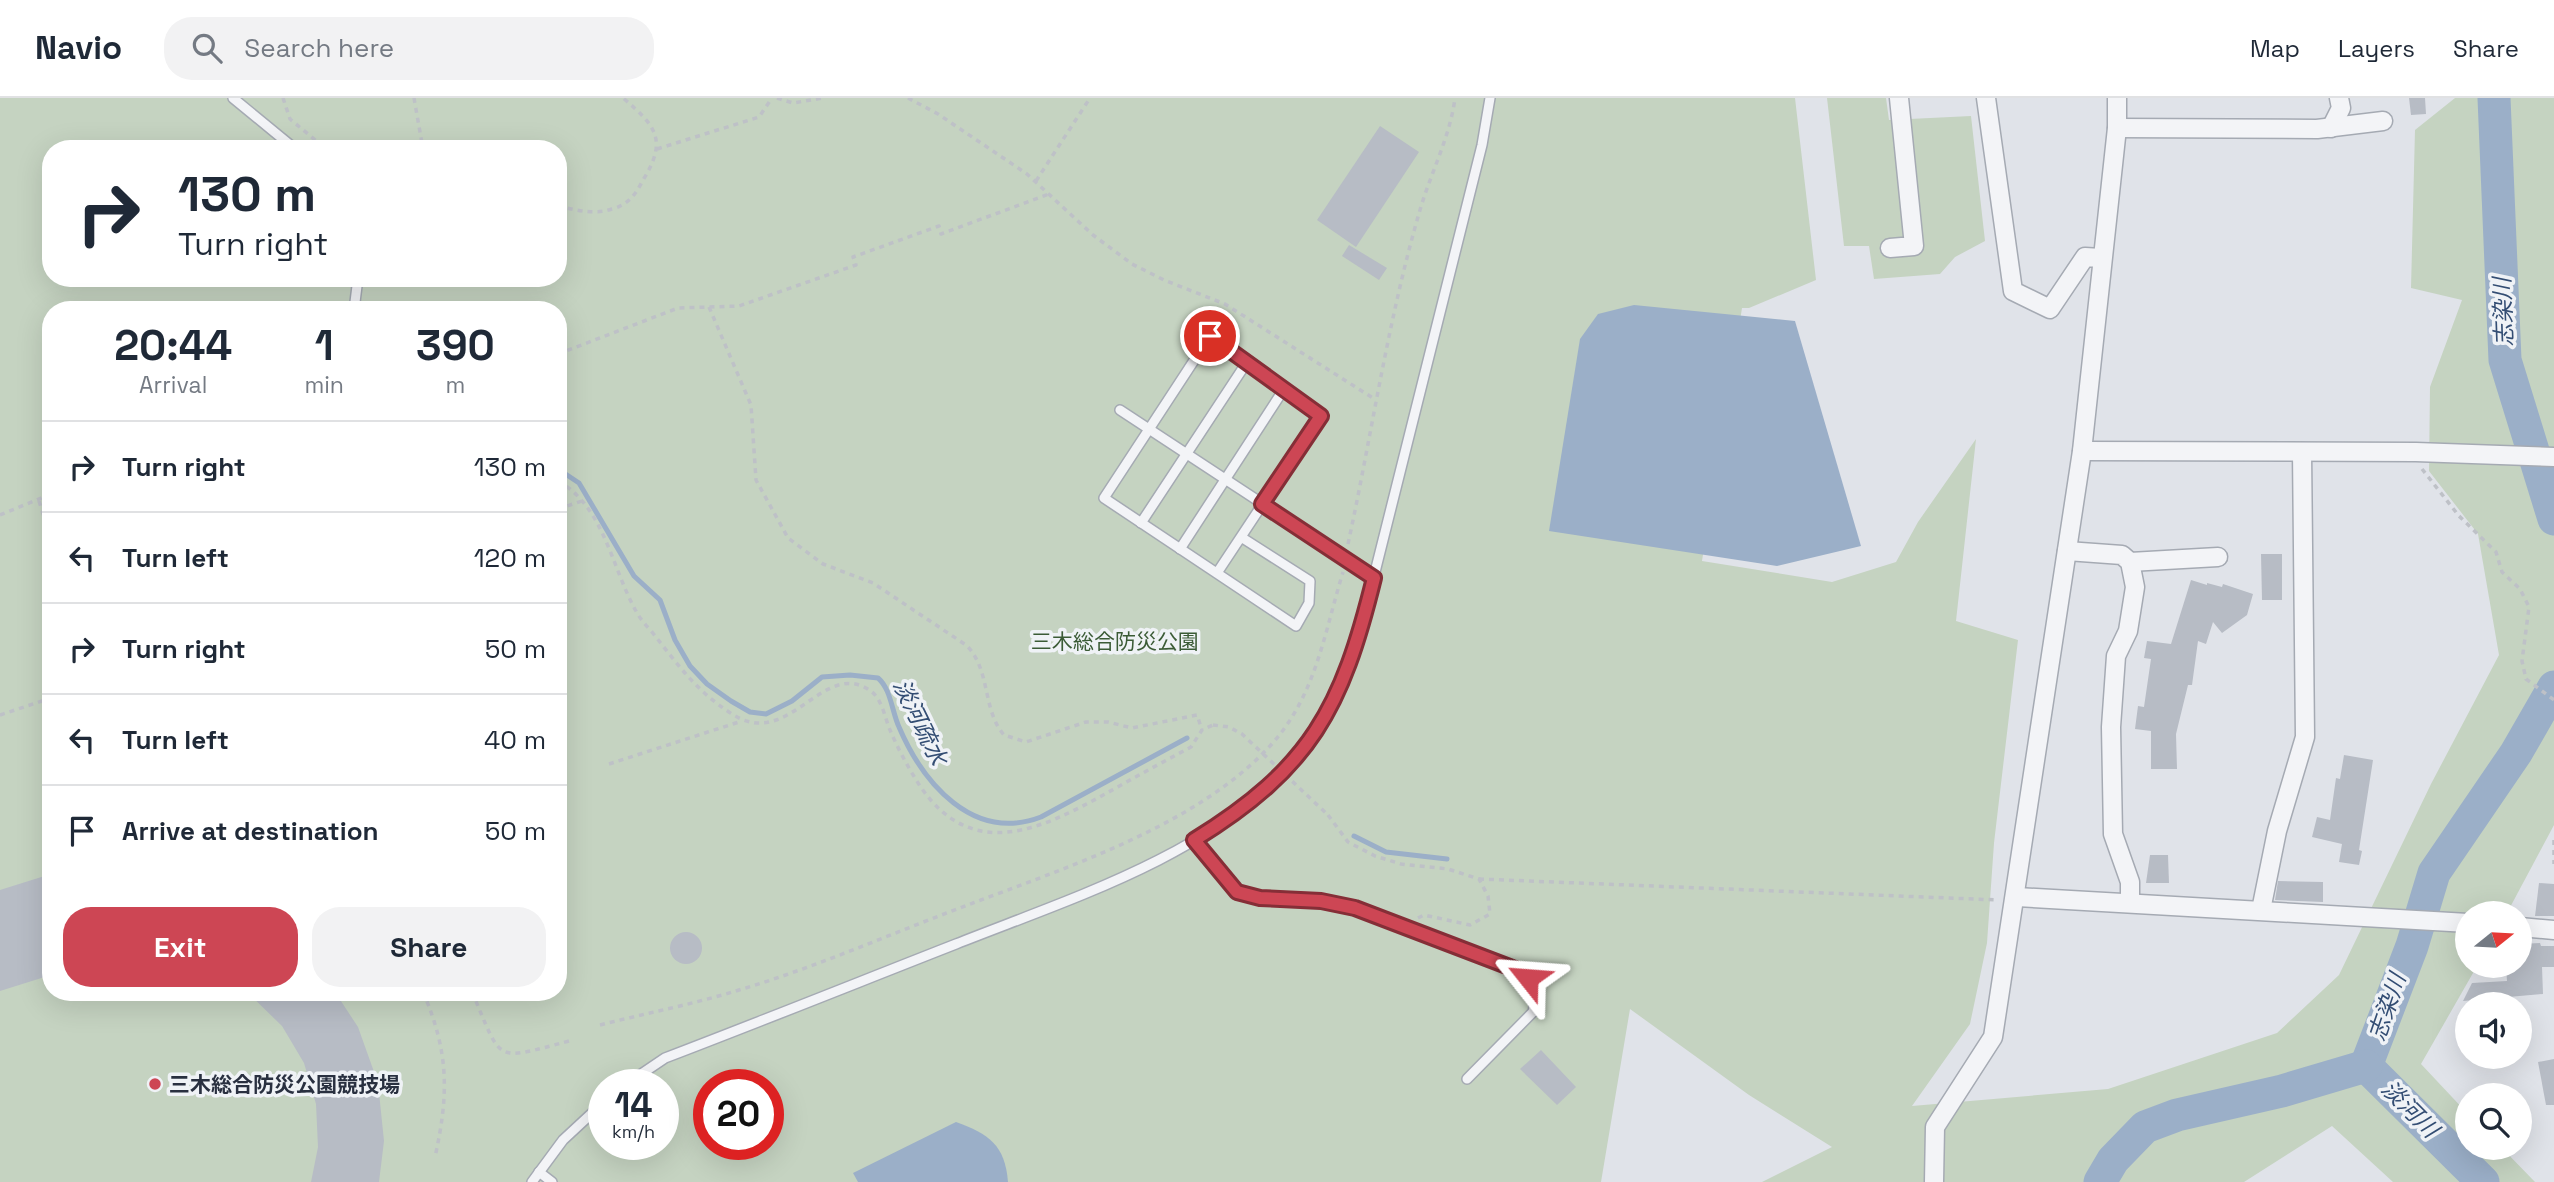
<!DOCTYPE html>
<meta charset="utf-8">
<style>
:root{--surface:#fff;--page:#f2f2f3;--text:#1f2937;--muted:#747a83;--line:#e0e1e3;--accent:#cd4654}
body{margin:0;font-family:"Space Grotesk","Noto Sans JP",sans-serif;background:var(--page);color:var(--text);height:100vh;display:flex;flex-direction:column;font-size:26px;white-space:nowrap}
*{box-sizing:border-box;margin:0}
p{font-size:23px;color:var(--muted)}
.icon{flex:none;width:38px;height:38px;fill:none;stroke:currentColor;stroke-width:2;stroke-linecap:round;stroke-linejoin:round}
.map{position:relative;flex:1;overflow:hidden}
.panel{position:absolute;left:42px;top:203px;width:525px;height:700px;display:flex;flex-direction:column;background:var(--surface);border-radius:28px;box-shadow:0 7px 28px #0002}
.panel>*{flex:none}
.guide{position:absolute;left:42px;top:42px;width:525px;height:147px;border-radius:28px;box-shadow:0 7px 28px #0002;background:#fff;color:var(--text);overflow:hidden}
.needle{width:46px;rotate:72deg}
.tools{position:absolute;left:2455px;top:803px;display:grid;gap:14px}
.tools a{display:grid;place-items:center;width:77px;height:77px;border-radius:50%;background:var(--surface);box-shadow:0 7px 28px #0002;font-size:35px}
.speed{position:absolute;left:588px;top:971px;display:flex;gap:14px;font-size:35px;font-weight:700;text-align:center}
.speed>*{display:grid;place-content:center;width:91px;height:91px;border-radius:50%;background:var(--surface);box-shadow:0 7px 28px #0002;line-height:1}
.speed small{font-size:18px;font-weight:400}
.speed .limit{border:10px solid #d22;background:#fff;color:#111}
.pin{position:absolute;display:grid;place-items:center;width:60px;height:60px;color:#fff;margin:-30px;border:4px solid #fff;border-radius:50%;box-shadow:0 2px 7px #0007}
.me{position:absolute;width:77px;margin:-38px;rotate:298deg;stroke-linejoin:round;filter:drop-shadow(0 0 5px #0008)}
.turn{display:flex;align-items:center;gap:24px;height:147px;padding:0 21px;font-size:32px}
.turn .icon{width:91px;height:91px;stroke-width:2.5}
.turn b{display:block;font-size:49px;line-height:60px}
.eta{display:flex;justify-content:space-evenly;align-items:center;height:119px;text-align:center}
.eta b{font-size:42px;font-weight:700;line-height:49px}
.action{display:flex;gap:14px;margin-top:auto;padding:14px 21px}
.action a{flex:1;height:80px;border-radius:28px;background:var(--accent);color:#fff;font-size:28px;font-weight:700;line-height:80px;text-align:center}
.action a+a{background:var(--page);color:var(--text)}
ul{padding:0;list-style:none}
li{display:flex;align-items:center;gap:21px;height:91px;padding:0 21px;border-top:2px solid var(--line)}
li div{flex:1}
li b{display:block;font-size:26px}
li em{font-style:normal}
header{display:flex;align-items:center;gap:42px;box-sizing:border-box;height:98px;padding:0 35px;background:var(--surface);border-bottom:2px solid var(--line)}
header strong{font-size:33px}
nav{display:flex;gap:38px;margin-inline-start:auto;font-size:24px}
.search{width:490px;height:63px;background:var(--page);display:flex;align-items:center;gap:18px;box-sizing:border-box;padding:0 24px;border-radius:28px;color:var(--muted);font-size:26px}
.map>svg:first-child{display:block}
</style>
<header>
<strong>Navio</strong>
<div class="search"><svg class="icon" aria-label="search" viewBox="0 0 24 24"><circle cx="10" cy="10" r="6"/><path d="M15 15l6 6"/></svg>Search here</div>
<nav><a>Map</a><a>Layers</a><a>Share</a></nav>
</header>
<div class="map">
<svg width="2554" height="1084" viewBox="0 0 2554 1084">
<rect width="100%" height="100%" fill="#e0e3e9"/>
<g fill="#c5d3c1" fill-rule="evenodd">
<path d="M 0,0 L 1795,0 L 1816,182 L 1749,210 L 1742,210 L 1702,463 L 1832,484 L 1896,464 L 1918,424 L 1976,341 L 1956,523 L 2018,542 L 1994,745 L 1987,845 L 1970,926 L 1912,1008 L 2108,991 L 2277,935 L 2339,877 L 2431,686 L 2499,557 L 2478,436 L 2429,373 L 2430,289 L 2462,202 L 2411,190 L 2415,32 L 2455,0 L 2554,0 L 2554,727 L 2507,815 L 2468,816 L 2468,868 L 2477,868 L 2421,966 L 2467,1015 L 2468,1050 L 2502,1050 L 2535,1084 L 2393,1084 L 2332,1028 L 2244,1084 L 1762,1084 L 1832,1049 L 1749,997 L 1630,911 L 1601,1084 L 0,1084 ZM 51,51 L 558,51 L 558,180 L 51,180 ZM 51,212 L 558,212 L 558,894 L 51,894 ZM 604,987 L 663,987 L 663,1046 L 604,1046 ZM 709,987 L 768,987 L 768,1046 L 709,1046 Z"/>
<path d="M 1827,0 L 1886,0 L 1889,22 L 1971,18 L 1985,143 L 1955,159 L 1940,176 L 1874,181 L 1869,148 L 1844,148 Z"/>
</g>
<g fill="#9bafc8">
<path d="M 1634,207 L 1795,223 L 1861,448 L 1777,468 L 1549,433 L 1580,241 L 1598,216 Z"/>
<path d="M 956,1024 C 989,1036 1005,1047 1008,1084 L 858,1084 L 853,1075 Z"/>
</g>
<g fill="none" stroke-linecap="round" stroke-linejoin="round">
<g stroke="#9bafc8" stroke-width="5">
<path d="M 558,371 L 579,385 L 634,478 L 660,502 L 675,542 L 690,568 L 707,586 L 731,603 L 750,614 L 766,616 L 792,603 L 822,579 L 850,577 L 878,580 C 891,591 892,614 899,629 C 923,685 973,745 1041,719 L 1187,640"/>
<path d="M 1354,738 L 1386,754 L 1447,761"/>
</g>
<g stroke="#9bafc8" stroke-width="33">
<path d="M 2494,0 L 2505,262 L 2554,421"/>
<path d="M 2366,968 L 2412,848 L 2434,775 L 2516,655 L 2554,589"/>
<path d="M 2366,968 L 2483,1084"/>
<path d="M 2100,1084 L 2113,1062 L 2145,1029 L 2177,1017 L 2282,993 L 2366,968"/>
</g>
</g>
<g fill="#b7bcc5">
<path d="M 2409,0 L 2425,0 L 2426,16 L 2411,17 Z"/>
<path d="M 1380,28 L 1419,54 L 1356,149 L 1317,122 Z"/>
<path d="M 1349,147 L 1387,170 L 1379,182 L 1342,158 Z"/>
<path d="M 2261,456 L 2282,456 L 2282,502 L 2262,502 Z"/>
<path d="M 2191,482 L 2207,487 L 2207,485 L 2222,489 L 2223,486 L 2253,496 L 2247,517 L 2222,535 L 2213,524 L 2206,546 L 2198,543 L 2192,587 L 2188,587 L 2176,636 L 2177,671 L 2151,671 L 2151,633 L 2135,631 L 2138,608 L 2144,609 L 2151,561 L 2144,560 L 2147,543 L 2171,546 Z"/>
<path d="M 2344,657 L 2373,662 L 2359,752 L 2362,753 L 2359,767 L 2339,764 L 2342,746 L 2312,739 L 2317,719 L 2330,722 L 2336,680 L 2340,681 Z"/>
<path d="M 2150,757 L 2168,757 L 2169,785 L 2146,785 Z"/>
<path d="M 51,776 L 51,877 L 0,893 L 0,792 Z"/>
<path d="M 2278,783 L 2323,784 L 2323,804 L 2275,802 Z"/>
<path d="M 2539,785 L 2554,786 L 2554,818 L 2535,818 Z"/>
<circle cx="686" cy="850" r="16"/>
<path d="M 2540,845 L 2541,848 L 2554,848 L 2554,869 L 2542,869 L 2543,896 L 2463,903 L 2472,885 L 2507,883 L 2506,868 L 2520,868 L 2520,846 Z"/>
<path d="M 247,894 L 335,894 L 358,929 L 378,985 L 384,1043 L 379,1084 L 311,1084 L 318,1049 L 316,1006 L 304,965 L 282,928 Z"/>
<path d="M 1541,952 L 1576,989 L 1557,1007 L 1520,971 Z"/>
<path d="M 2554,961 L 2554,1007 L 2546,1007 L 2538,964 Z"/>
</g>
<g fill="none" stroke-linecap="round" stroke-linejoin="round">
<g stroke="#a5aab3" stroke-width="12">
<g id="service">
<path d="M 233,0 L 295,51"/>
<path d="M 354,212 L 358,180"/>
<path d="M 1120,312 L 1374,479"/>
<path d="M 1141,425 L 1247,264"/>
<path d="M 1180,451 L 1284,291"/>
<path d="M 1217,475 L 1321,318 L 1210,238 L 1104,400 L 1296,528 L 1309,505 L 1310,483 L 1241,439"/>
<path d="M 1194,742 L 1237,794 L 1260,800 L 1321,803 L 1355,810 L 1520,873 C 1534,885 1537,896 1533,914 L 1467,981"/>
<path d="M 625,987 L 665,960 C 762,923 859,884 956,846 C 1072,800 1202,760 1291,668 C 1330,627 1347,575 1363,522 L 1482,47 L 1490,0"/>
<path d="M 539,1074 L 552,1084"/>
<path d="M 532,1084 L 563,1042 L 604,1004"/>
</g>
</g>
<g stroke="#a5aab3" stroke-width="21">
<g id="minor">
<path d="M 1986,0 L 2013,193 L 2050,211 L 2085,159 L 2101,160"/>
<path d="M 2117,30 L 2317,31 L 2383,23"/>
<path d="M 2331,30 L 2341,10 L 2339,0"/>
<path d="M 1890,150 L 1914,148 L 1899,0"/>
<path d="M 2082,353 L 2416,354 L 2554,359"/>
<path d="M 2067,453 L 2122,457 L 2130,464 L 2135,489 L 2128,533 L 2116,558 L 2111,629 L 2113,736 L 2130,784 L 2130,805"/>
<path d="M 2130,464 L 2218,459"/>
<path d="M 2017,799 L 2468,825"/>
<path d="M 2261,812 L 2277,733 L 2305,639 L 2302,354"/>
<path d="M 2520,829 L 2554,832"/>
<path d="M 1934,1084 L 1935,1029 L 1993,939 L 2082,353 L 2117,30 L 2117,0"/>
</g>
</g>
<g stroke="#bec1c7" stroke-width="3.5" stroke-dasharray="5 5" stroke-linecap="butt">
<path d="M 283,0 L 290,21 L 326,51"/>
<path d="M 414,0 L 423,51"/>
<path d="M 777,0 L 793,5 L 823,0"/>
<path d="M 908,0 L 938,16 L 1027,76 L 1093,137 L 1132,166 L 1164,182 L 1225,206 L 1376,302"/>
<path d="M 657,51 L 759,19 L 772,0"/>
<path d="M 1036,83 L 1090,0"/>
<path d="M 558,108 C 576,112 594,117 612,111 C 628,107 636,96 643,82 C 668,42 656,28 623,0"/>
<path d="M 709,209 L 751,307 L 756,382 L 788,440 L 823,466 L 873,485 L 966,547 C 991,571 982,612 1004,637 L 1026,644 L 1086,624 L 1108,624 L 1132,630 L 1197,617 L 1202,632"/>
<path d="M 448,212 L 460,206 L 476,212"/>
<path d="M 558,256 L 678,210 L 739,208 L 856,167 L 853,159 L 939,128 L 941,136 L 1049,96"/>
<path d="M 2422,371 L 2459,418 L 2496,454 L 2502,474 L 2520,491 L 2529,509 L 2522,563 L 2526,581 L 2554,602"/>
<path d="M 558,383 C 604,408 612,471 636,513 C 640,521 646,527 652,534 C 679,568 695,592 732,616 C 790,654 824,557 872,594 C 882,602 885,620 890,632 C 898,651 909,671 920,688 C 973,766 1043,730 1107,695 C 1135,679 1163,664 1191,649 L 1202,632 L 1213,627"/>
<path d="M 39,403 L 51,442"/>
<path d="M 558,411 L 582,403"/>
<path d="M 0,417 L 51,396"/>
<path d="M 1348,446 C 1372,335 1388,221 1420,112 C 1431,74 1450,39 1455,0"/>
<path d="M 0,617 L 51,600"/>
<path d="M 609,666 L 742,623"/>
<path d="M 1328,717 L 1348,744 L 1375,758 L 1401,766 L 1448,771 L 1479,781 L 1488,798 L 1490,816 L 1470,827 L 1424,817 L 1418,820"/>
<path d="M 2554,742 L 2554,766"/>
<path d="M 1479,781 L 1998,802"/>
<path d="M 423,894 C 449,954 449,996 435,1059"/>
<path d="M 472,894 C 503,966 493,963 569,943"/>
<path d="M 600,927 C 647,915 694,906 739,892 C 817,869 892,835 968,807 C 1067,769 1196,728 1270,648 C 1316,598 1324,536 1343,474"/>
</g>
<use href="#service" stroke="#f3f4f7" stroke-width="9"/>
<use href="#minor" stroke="#f3f4f7" stroke-width="18"/>
<path stroke="#bec1c7" stroke-width="3.5" stroke-dasharray="5 5" stroke-linecap="butt" d="M 1213,627 L 1229,629 L 1242,636 L 1328,717"/>
</g>
<g fill="none" stroke-linecap="round" stroke-linejoin="round">
<g stroke="#852e37" stroke-width="18">
<path id="route" d="M 1210,238 L 1321,318 L 1262,406 L 1374,480 C 1342,610 1311,670 1194,742 L 1237,794 L 1260,800 L 1321,803 L 1355,810 L 1520,873 L 1528,880"/>
</g>
<use href="#route" stroke="#cd4654" stroke-width="12"/>
</g>
<circle fill="#cd4654" stroke="#eff2f6" stroke-width="2.5" cx="155" cy="986" r="7"/>
<g text-anchor="middle" dominant-baseline="central" stroke-width="7" stroke-linejoin="round" paint-order="stroke">
<g font-size="21" fill="#3b5b36" stroke="#eff2f6">
<text x="1115" y="543">三木総合防災公園</text>
</g>
<g font-size="21" font-weight="bold" fill="#293040" stroke="#eff2f6" text-anchor="start">
<text x="169" y="986">三木総合防災公園競技場</text>
</g>
<g font-size="23" font-style="italic" fill="#334d73" stroke="#eff2f6">
<text transform="translate(2503 214) rotate(-92)">志染川</text>
<text transform="translate(920 624) rotate(64)">淡河疏水</text>
<text transform="translate(2387 909) rotate(-71)">志染川</text>
<text transform="translate(2410 1011) rotate(45)">淡河川</text>
</g>
</g>
</svg>
<div class="tools">
<a><svg class="needle" viewBox="-14 -14 28 28"><path d="M0-13l5 13h-10z" fill="#e53935"/><path d="M0 13l5-13h-10z" fill="#747a83"/></svg></a>
<a><svg class="icon" aria-label="sound" viewBox="0 0 24 24"><path d="M4 9h4l5-4v14l-5-4H4zM17 9q2 3 0 6"/></svg></a>
<a><svg class="icon" aria-label="search" viewBox="0 0 24 24"><circle cx="10" cy="10" r="6"/><path d="M15 15l6 6"/></svg></a>
</div>
<div class="speed"><div>14<small>km/h</small></div><div class="limit">20</div></div>
<div class="pin" style="left:1210px;top:238px;background:#d93025"><svg class="icon" aria-label="arrive" viewBox="0 0 24 24"><path d="M6 21V4h12l-3 4 3 4H6"/></svg></div>
<svg class="me" style="left:1528px;top:880px" viewBox="-20 -20 40 40"><path d="M0-17L14 15 0 8-14 15z" fill="#cd4654" stroke="#fff" stroke-width="4"/></svg>
<div class="guide">
<div class="turn"><svg class="icon" aria-label="right" viewBox="0 0 24 24"><path d="M7 20v-9h11M14 6l5 5-5 5"/></svg><div><b>130 m</b>Turn right</div></div>
</div>
<section class="panel">
<div class="eta">
<div><b>20:44</b><p>Arrival</p></div>
<div><b>1</b><p>min</p></div>
<div><b>390</b><p>m</p></div>
</div>
<ul>
<li><svg class="icon" aria-label="right" viewBox="0 0 24 24"><path d="M7 20v-9h11M14 6l5 5-5 5"/></svg><div><b>Turn right</b></div><em>130 m</em></li>
<li><svg class="icon" aria-label="left" viewBox="0 0 24 24"><path d="M17 20v-9H6M10 6l-5 5 5 5"/></svg><div><b>Turn left</b></div><em>120 m</em></li>
<li><svg class="icon" aria-label="right" viewBox="0 0 24 24"><path d="M7 20v-9h11M14 6l5 5-5 5"/></svg><div><b>Turn right</b></div><em>50 m</em></li>
<li><svg class="icon" aria-label="left" viewBox="0 0 24 24"><path d="M17 20v-9H6M10 6l-5 5 5 5"/></svg><div><b>Turn left</b></div><em>40 m</em></li>
<li><svg class="icon" aria-label="arrive" viewBox="0 0 24 24"><path d="M6 21V4h12l-3 4 3 4H6"/></svg><div><b>Arrive at destination</b></div><em>50 m</em></li>
</ul>
<div class="action"><a>Exit</a><a>Share</a></div>
</section>
</div>
